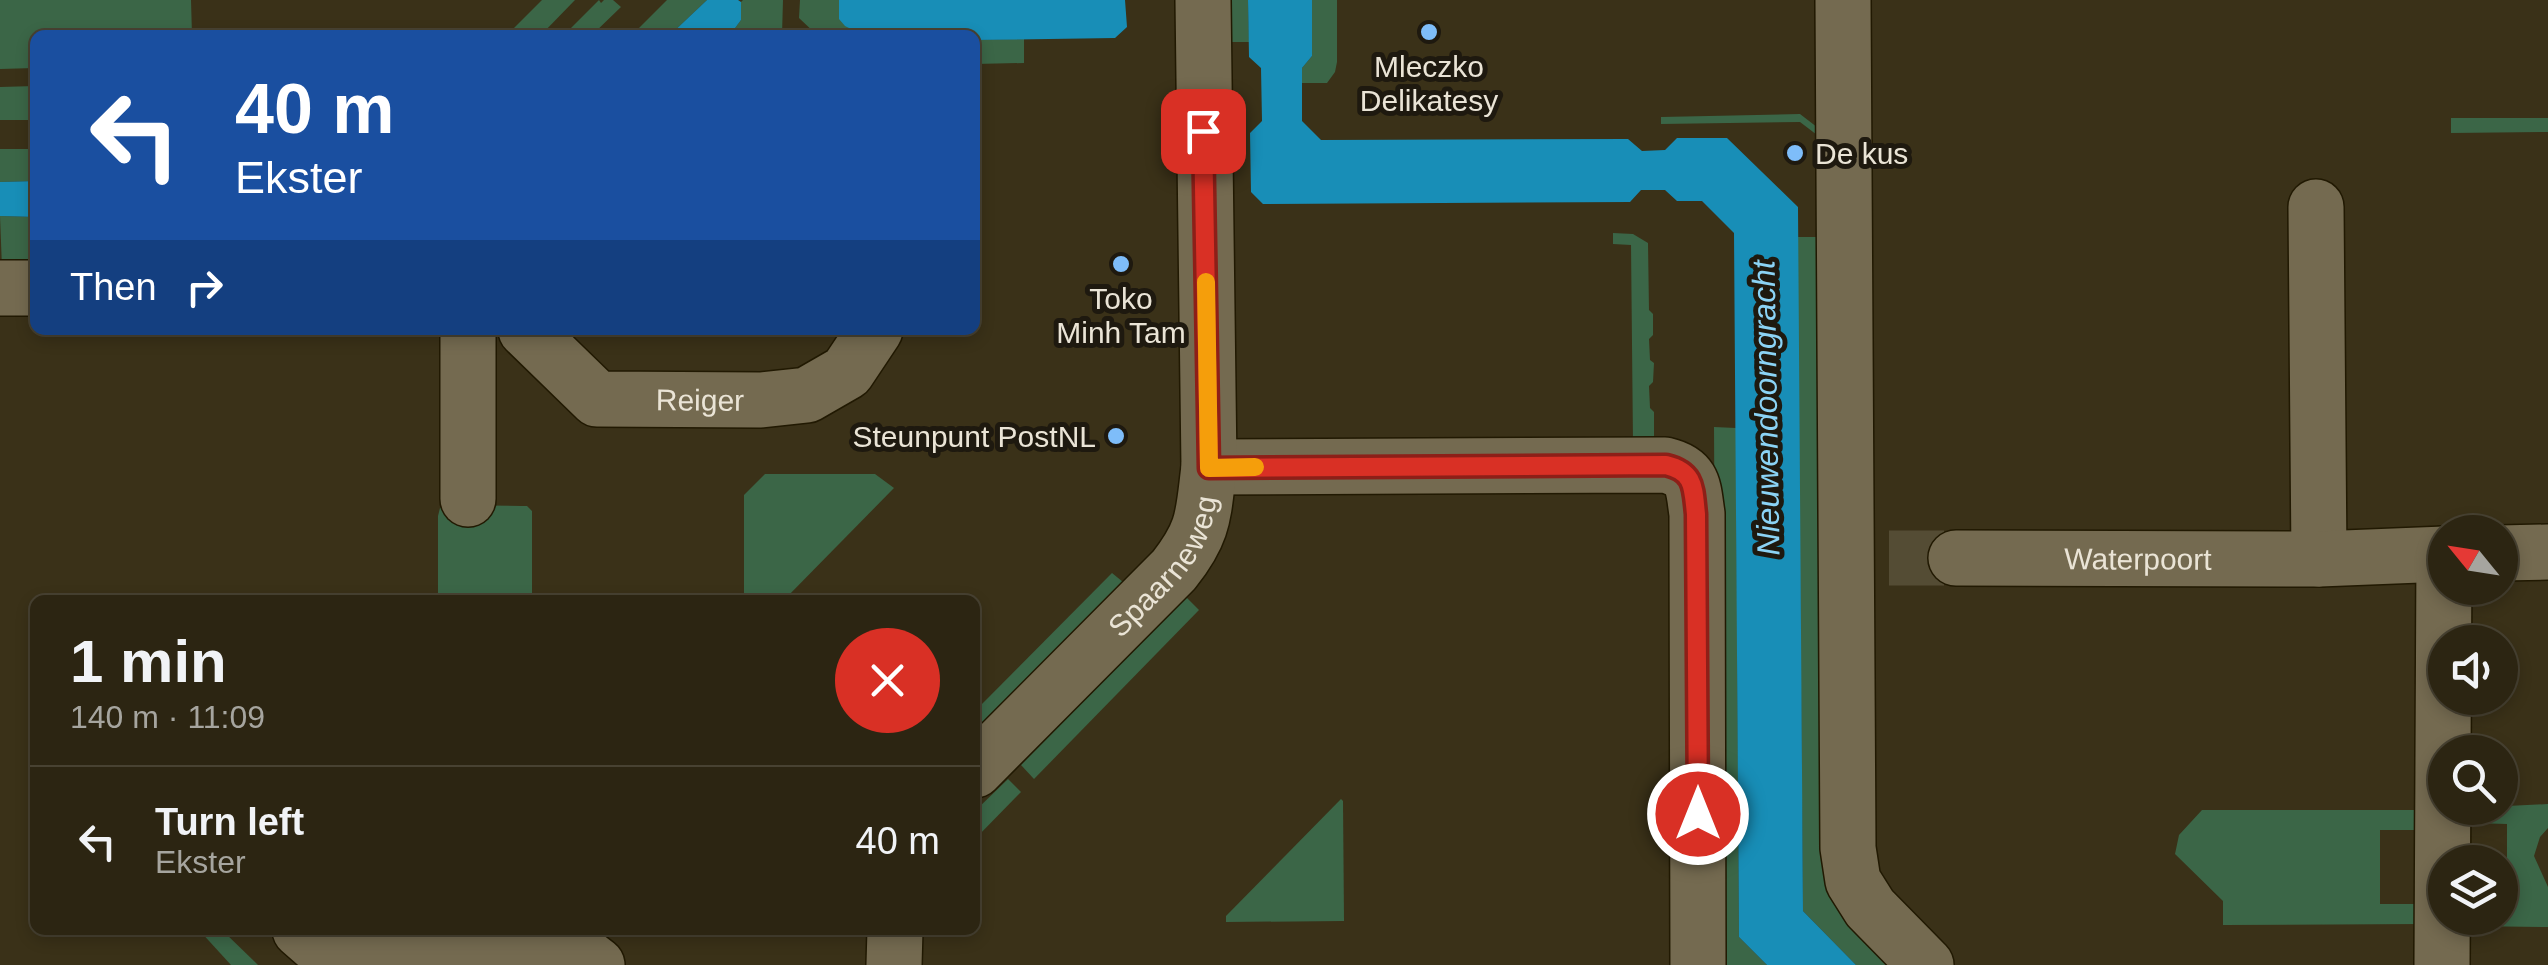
<!DOCTYPE html>
<meta charset="utf-8">
<style>
:root{--surface:#2c2512;--page:#383120;--text:#f1f3f6;--muted:#a6a59f;--line:#484232}
body{margin:0;font-family:Arial,sans-serif;background:var(--page);color:var(--text);height:100vh;display:flex;flex-direction:column;font-size:38px;white-space:nowrap}
*{box-sizing:border-box;margin:0}
p{font-size:32px;color:var(--muted)}
.icon{flex:none;width:55px;height:55px;fill:none;stroke:currentColor;stroke-width:2;stroke-linecap:round;stroke-linejoin:round}
.map{position:relative;flex:1;overflow:hidden}
.side{position:absolute;left:30px;top:595px;width:950px;height:340px;display:flex;flex-direction:column;background:var(--surface);border-radius:15px;box-shadow:0 5px 15px #0003,0 0 0 2px var(--line)}
.side>*{flex:none}
.banner{position:absolute;left:30px;top:30px;width:950px;height:305px;border-radius:15px;box-shadow:0 5px 15px #0003,0 0 0 2px var(--line);background:#1a4fa0;color:#fff;overflow:hidden}
.needle{width:65px;rotate:300deg}
.buttons{position:absolute;left:2428px;top:515px;display:grid;gap:20px}
.buttons a{display:grid;place-items:center;width:90px;height:90px;border-radius:50%;background:var(--surface);box-shadow:0 5px 15px #0003,0 0 0 2px var(--line);font-size:50px}
.pin{position:absolute;display:grid;place-items:center;width:85px;height:85px;color:#fff;margin:-42px;border-radius:20px;box-shadow:0 5px 15px #0006}
.me{position:absolute;width:110px;margin:-55px;rotate:0deg;stroke-linejoin:round;filter:drop-shadow(0 0 8px #0008)}
.turn{display:flex;align-items:center;gap:35px;height:210px;padding:0 40px;font-size:45px}
.turn .icon{width:130px;height:130px;stroke-width:2.5}
.turn b{display:block;font-size:70px;line-height:85px}
.then{display:flex;align-items:center;height:95px;padding:0 40px;background:#0003;gap:20px;font-size:38px}
.round{display:grid;place-items:center;flex:none;width:105px;height:105px;border-radius:52px;background:var(--page)}
.headline{display:flex;align-items:center;justify-content:space-between;height:170px;padding:0 40px}
h1{font-size:60px;font-weight:600;line-height:75px}
ul{padding:0;list-style:none}
li{display:flex;align-items:center;gap:30px;height:150px;padding:0 40px;border-top:2px solid var(--line)}
li div{flex:1}
li b{display:block;font-size:38px}
li em{font-style:normal}
.map>svg:first-child{display:block}
</style>
<div class="map">
<svg width="2548" height="965" viewBox="0 0 2548 965">
<rect width="100%" height="100%" fill="#3a3118"/>
<g fill="#3b6647">
<path d="M 0,0 L 191,0 L 192,35 L 35,35 L 35,68 L 0,69 Z"/>
<path d="M 542,0 L 575,0 L 541,35 L 507,35 Z"/>
<path d="M 599,0 L 601,3 L 604,0 L 613,0 L 621,7 L 592,35 L 564,35 Z"/>
<path d="M 667,0 L 707,0 L 670,35 L 632,35 Z"/>
<path d="M 743,0 L 783,0 L 782,35 L 730,35 L 741,20 L 741,2 Z"/>
<path d="M 800,0 L 839,0 C 840,24 842,24 863,35 L 817,35 L 799,18 Z"/>
<path d="M 1226,0 L 1248,0 L 1249,42 L 1226,42 Z"/>
<path d="M 1312,0 L 1337,0 L 1337,62 L 1335,72 L 1327,83 L 1302,83 L 1302,68 L 1312,56 Z"/>
<path d="M 1024,39 L 1024,63 L 975,64 L 975,40 Z"/>
<path d="M 35,86 L 35,120 L 0,120 L 0,87 Z"/>
<path d="M 1800,114 L 1826,134 L 1821,138 L 1800,122 L 1661,124 L 1661,117 Z"/>
<path d="M 2451,118 L 2548,118 L 2548,132 L 2451,133 Z"/>
<path d="M 0,149 L 35,149 L 35,181 L 0,182 Z"/>
<path d="M 0,216 L 35,217 L 35,268 L 2,268 Z"/>
<path d="M 1613,233 L 1633,234 L 1648,243 L 1649,310 L 1653,314 L 1653,335 L 1649,339 L 1650,360 L 1654,363 L 1653,382 L 1649,386 L 1650,408 L 1654,412 L 1654,443 L 1633,443 L 1631,245 L 1613,244 Z"/>
<path d="M 1797,237 L 1821,237 L 1825,880 C 1838,919 1863,937 1891,965 L 1856,965 L 1803,911 Z"/>
<path d="M 1714,427 L 1736,428 L 1739,937 L 1767,965 L 1717,965 Z"/>
<path d="M 765,474 L 875,474 L 894,488 L 784,600 L 744,600 L 744,495 Z"/>
<path d="M 444,505 L 522,506 L 527,506 L 532,511 L 532,600 L 438,600 L 438,516 L 440,508 Z"/>
<path d="M 1112,573 L 1123,582 L 978,729 L 975,726 L 975,711 Z"/>
<path d="M 1186,597 L 1199,610 L 1034,779 L 1021,765 Z"/>
<path d="M 1008,779 L 1021,792 L 975,839 L 975,811 Z"/>
<path d="M 1341,799 L 1343,801 L 1344,921 L 1226,922 L 1226,916 Z"/>
<path d="M 2548,804 L 2548,828 L 2540,837 L 2534,856 L 2548,887 L 2548,927 L 2468,926 L 2468,918 L 2500,918 L 2500,910 L 2507,910 L 2507,824 L 2473,823 L 2468,821 L 2467,808 Z"/>
<path d="M 2202,810 L 2419,810 L 2416,830 L 2380,830 L 2380,904 L 2415,904 L 2422,924 L 2223,925 L 2223,901 L 2175,854 L 2179,835 Z"/>
<path d="M 199,930 L 222,930 L 258,965 L 231,965 Z"/>
</g>
<g fill="#188eb7">
<path d="M 707,0 L 738,0 L 741,2 L 741,20 L 730,35 L 670,35 Z"/>
<path d="M 839,0 L 1125,0 L 1127,27 L 1115,38 L 975,40 L 975,35 L 863,35 L 845,26 L 839,19 Z"/>
<path d="M 1248,0 L 1312,0 L 1312,56 L 1302,68 L 1302,121 L 1321,140 L 1628,139 L 1642,151 L 1665,150 L 1677,138 L 1727,138 L 1798,207 L 1803,911 L 1856,965 L 1767,965 L 1739,937 L 1734,233 L 1702,201 L 1677,201 L 1665,190 L 1641,190 L 1630,202 L 1263,204 L 1251,192 L 1250,133 L 1262,121 L 1261,68 L 1249,57 Z"/>
<path d="M 35,181 L 35,217 L 0,216 L 0,182 Z"/>
</g>
<g fill="none" stroke-linecap="round" stroke-linejoin="round">
<path stroke="#544c34" stroke-width="55" stroke-dasharray="55 28" stroke-linecap="butt" d="M 1889,558 L 1956,558"/>
<g stroke="#211902" stroke-width="58">
<g id="minor">
<path d="M 1843,0 L 1848,848 L 1853,881 L 1870,908 L 1926,965"/>
<path d="M 2316,207 L 2319,559"/>
<path d="M 0,288 L 35,288"/>
<path d="M 468,330 L 468,499"/>
<path id="s1" d="M 526,330 L 597,399 L 761,400 L 807,395 L 847,372 L 875,330"/>
<path d="M 1209,467 L 1665,465 C 1695,472 1693,488 1697,514 L 1698,965"/>
<path d="M 2500,553 L 2548,552"/>
<path id="s2" d="M 1956,558 L 2319,559 L 2445,554"/>
<path id="s3" d="M 975,770 L 1174,570 C 1205,531 1203,515 1209,467 L 1203,0"/>
<path d="M 300,930 L 333,959 L 584,955 L 597,965"/>
<path d="M 894,965 L 895,930"/>
<path d="M 2442,965 L 2444,554"/>
</g>
</g>
<use href="#minor" stroke="#746a50" stroke-width="55"/>
</g>
<g fill="none" stroke-linecap="round" stroke-linejoin="round">
<g stroke="#8d1f18" stroke-width="25">
<path id="route" d="M 1203,131 L 1209,468 L 1666,465 C 1695,472 1693,488 1696,514 L 1698,814"/>
</g>
<use href="#route" stroke="#d93025" stroke-width="18"/>
<path stroke="#f59e0b" stroke-width="18" d="M 1206,282 L 1209,468 L 1255,467"/>
</g>
<g fill="#7ebdf9" stroke="#1e190f" stroke-width="4">
<circle cx="1429" cy="32" r="10"/>
<circle cx="1795" cy="153" r="10"/>
<circle cx="1121" cy="264" r="10"/>
<circle cx="1116" cy="436" r="10"/>
</g>
<g text-anchor="middle" dominant-baseline="central" stroke-width="10" stroke-linejoin="round" paint-order="stroke">
<g font-size="30" fill="#eae4d6" stroke="#1e190f">
<text x="1429" y="66">Mleczko<tspan x="1429" dy="34">Delikatesy</tspan></text>
<text x="1815" y="153" text-anchor="start">De kus</text>
<text x="1121" y="298">Toko<tspan x="1121" dy="34">Minh Tam</tspan></text>
<text x="1096" y="436" text-anchor="end">Steunpunt PostNL</text>
</g>
<g font-size="30" fill="#eae4d6" stroke="#1e190f">
<text stroke="none"><textPath href="#s1" startOffset="202">Reiger</textPath></text>
<text stroke="none"><textPath href="#s2" startOffset="182">Waterpoort</textPath></text>
<text stroke="none"><textPath href="#s3" startOffset="280">Spaarneweg</textPath></text>
</g>
<g font-size="32" font-style="italic" fill="#8bd3f5" stroke="#1e190f">
<text transform="translate(1766 408) rotate(-91)">Nieuwendoorngracht</text>
</g>
</g>
</svg>
<div class="buttons">
<a><svg class="needle" viewBox="-14 -14 28 28"><path d="M0-13l5 13h-10z" fill="#e53935"/><path d="M0 13l5-13h-10z" fill="#a6a59f"/></svg></a>
<a><svg class="icon" aria-label="sound" viewBox="0 0 24 24"><path d="M4 9h4l5-4v14l-5-4H4zM17 9q2 3 0 6"/></svg></a>
<a><svg class="icon" aria-label="search" viewBox="0 0 24 24"><circle cx="10" cy="10" r="6"/><path d="M15 15l6 6"/></svg></a>
<a><svg class="icon" aria-label="layers" viewBox="0 0 24 24"><path d="M12 4l9 5-9 5-9-5zM3 14l9 5 9-5"/></svg></a>
</div>
<div class="pin" style="left:1203px;top:131px;background:#d93025"><svg class="icon" aria-label="arrive" viewBox="0 0 24 24"><path d="M6 21V4h12l-3 4 3 4H6"/></svg></div>
<svg class="me" style="left:1698px;top:814px" viewBox="-20 -20 40 40"><circle r="17" fill="#d93025" stroke="#fff" stroke-width="3"/><path d="M0-11L8 9 0 5-8 9z" fill="#fff"/></svg>
<div class="banner">
<div class="turn"><svg class="icon" aria-label="left" viewBox="0 0 24 24"><path d="M17 20v-9H6M10 6l-5 5 5 5"/></svg><div><b>40 m</b>Ekster</div></div>
<div class="then">Then<svg class="icon" aria-label="right" viewBox="0 0 24 24"><path d="M7 20v-9h11M14 6l5 5-5 5"/></svg></div>
</div>
<section class="side">
<div class="headline"><div><h1>1 min</h1><p>140 m · 11:09</p></div><a class="round" style="background:#d93025;color:#fff"><svg class="icon" aria-label="close" viewBox="0 0 24 24"><path d="M6 6l12 12M18 6L6 18"/></svg></a></div>
<ul>
<li><svg class="icon" aria-label="left" viewBox="0 0 24 24"><path d="M17 20v-9H6M10 6l-5 5 5 5"/></svg><div><b>Turn left</b><p>Ekster</p></div><em>40 m</em></li>
</ul>
</section>
</div>
